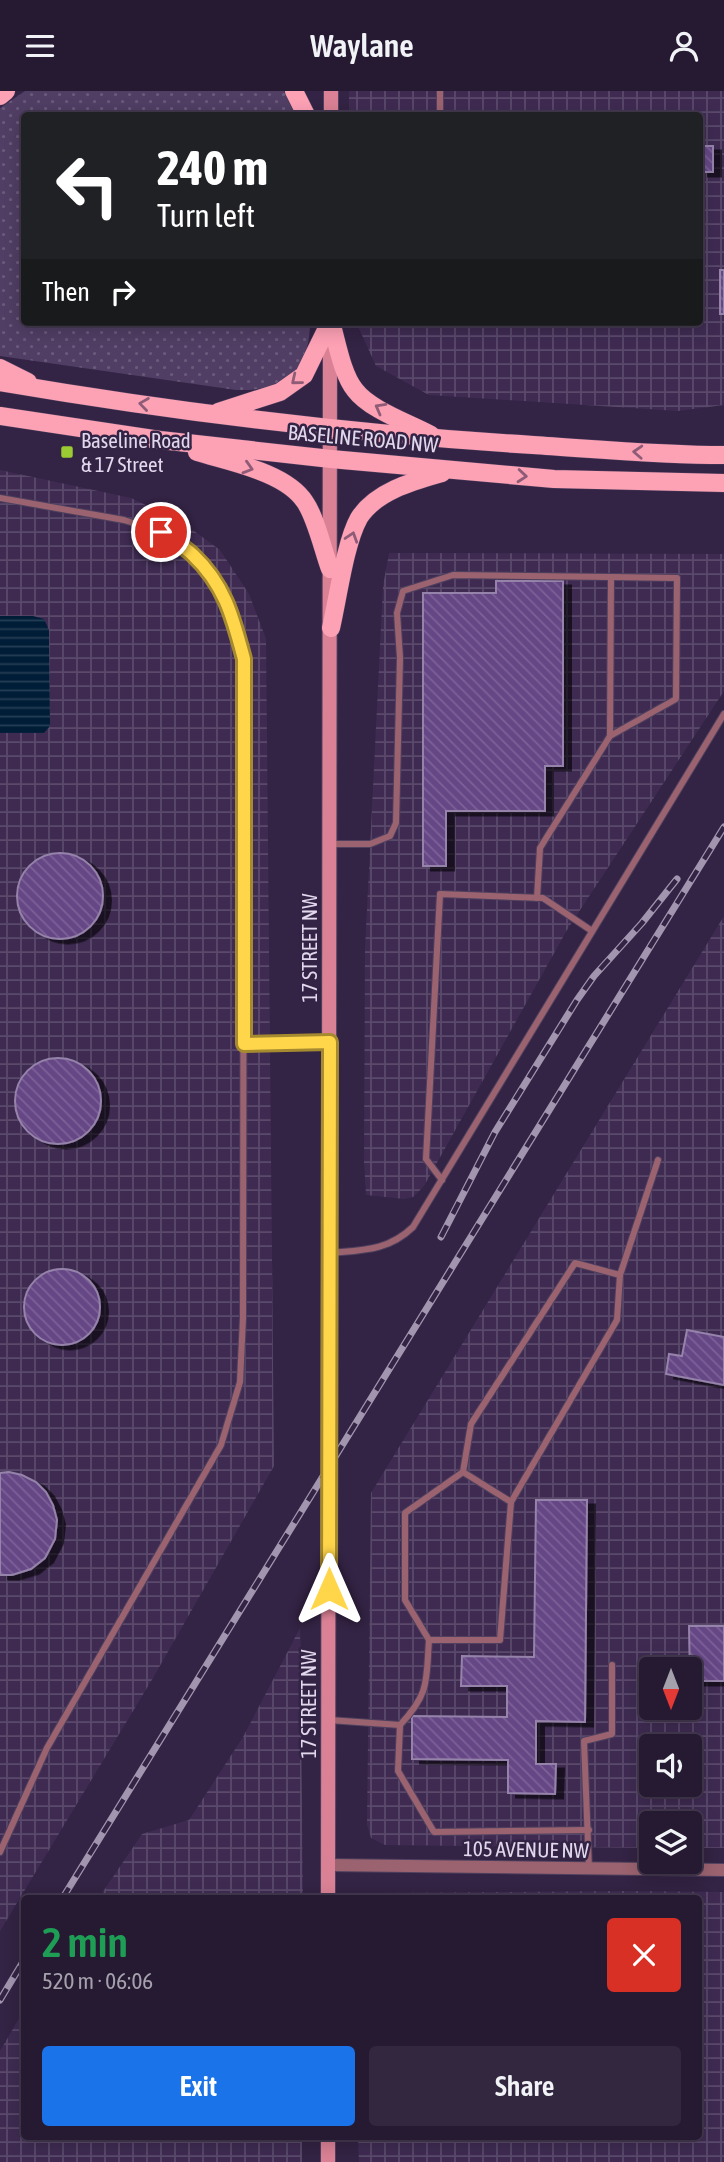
<!DOCTYPE html>
<meta charset="utf-8">
<style>
:root{--surface:#261a33;--page:#32273f;--text:#f1f3f6;--muted:#a4a1ac;--line:#42384e;--accent:#1a73e8}
body{margin:0;font-family:"Asap Condensed",sans-serif;background:var(--page);color:var(--text);height:100vh;display:flex;flex-direction:column;font-size:26px;white-space:nowrap}
*{box-sizing:border-box;margin:0}
p{font-size:23px;color:var(--muted)}
.icon{flex:none;width:38px;height:38px;fill:none;stroke:currentColor;stroke-width:2;stroke-linecap:round;stroke-linejoin:round}
.map{position:relative;flex:1;overflow:hidden}
.sheet{position:absolute;left:21px;top:1804px;width:681px;height:245px;display:flex;flex-direction:column;background:var(--surface);border-radius:7px;box-shadow:0 4px 18px #0003,0 0 0 2px var(--line)}
.sheet>*{flex:none}
.hud{position:absolute;left:21px;top:21px;width:682px;height:214px;border-radius:7px;box-shadow:0 4px 18px #0003,0 0 0 2px var(--line);background:#202124;color:#fff;overflow:hidden}
.needle{width:46px;rotate:180deg}
.fabs{position:absolute;left:639px;top:1566px;display:grid;gap:14px}
.fabs a{display:grid;place-items:center;width:63px;height:63px;border-radius:7px;background:var(--surface);box-shadow:0 4px 18px #0003,0 0 0 2px var(--line);font-size:35px}
.pin{position:absolute;display:grid;place-items:center;width:60px;height:60px;color:#fff;margin:-30px;border:4px solid #fff;border-radius:50%;box-shadow:0 2px 7px #0007}
.me{position:absolute;width:77px;margin:-38px;rotate:0deg;stroke-linejoin:round;filter:drop-shadow(0 0 5px #0008)}
.turn{display:flex;align-items:center;gap:24px;height:147px;padding:0 21px;font-size:32px}
.turn .icon{width:91px;height:91px;stroke-width:2.5}
.turn b{display:block;font-size:49px;line-height:60px}
.then{display:flex;align-items:center;height:66px;padding:0 21px;background:#0003;gap:14px;font-size:26px}
.round{display:grid;place-items:center;flex:none;width:74px;height:74px;border-radius:7px;background:var(--page)}
.head{display:flex;align-items:center;justify-content:space-between;height:119px;padding:0 21px}
h1{font-size:42px;font-weight:600;line-height:52px;color:#1e9e55}
.cta{display:flex;gap:14px;margin-top:auto;padding:14px 21px}
.cta a{flex:1;height:80px;border-radius:7px;background:var(--accent);color:#fff;font-size:28px;font-weight:600;line-height:80px;text-align:center}
.cta a+a{background:var(--page);color:var(--text)}
header{display:flex;justify-content:space-between;align-items:center;height:91px;padding:0 21px;background:var(--surface);font-size:32px;font-weight:600}
.map>svg:first-child{display:block}
</style>
<header><svg class="icon" aria-label="menu" viewBox="0 0 24 24"><path d="M4 6h16M4 12h16M4 18h16"/></svg>Waylane<svg class="icon" aria-label="person" viewBox="0 0 24 24"><circle cx="12" cy="8" r="4"/><path d="M4 21q1-7 8-7t8 7"/></svg></header>
<div class="map">
<svg width="724" height="2071" viewBox="0 0 724 2071">
<defs>
<pattern id="industrial-grid" width="8" height="8" patternUnits="userSpaceOnUse" patternTransform="scale(1.75)"><rect width="8" height="8" fill="#3f2b52"/><path d="M0 4h8M4 0v8" fill="none" stroke="#5a496b"/></pattern>
<pattern id="grass-dots" width="8" height="8" patternUnits="userSpaceOnUse" patternTransform="scale(1.75)"><rect width="8" height="8" fill="#503e64"/><path d="M2 2h.1M6 6h.1" fill="none" stroke="#69597a" stroke-width="1.8" stroke-linecap="round"/></pattern>
<pattern id="water-rules" width="6" height="5" patternUnits="userSpaceOnUse" patternTransform="scale(1.75)"><rect width="6" height="5" fill="#001d37"/><path d="M0 2.5h6" fill="none" stroke="#253d54"/></pattern>
<pattern id="building-back-hatch" width="6" height="6" patternUnits="userSpaceOnUse" patternTransform="scale(1.75)"><rect width="6" height="6" fill="#664786"/><path d="M-1 5l2 2M0 0l6 6M5-1l2 2" fill="none" stroke="#7c6197"/></pattern>
<filter id="shadow"><feDropShadow dx="8" dy="4.5" stdDeviation="0" flood-color="#0009"/></filter>
</defs>
<rect width="100%" height="100%" fill="#332344"/>
<g fill="url(#industrial-grid)" fill-rule="evenodd">
<path d="M 349,0 L 724,0 L 724,314 L 678,320 L 429,304 L 376,275 L 356,231 L 700,231 L 700,24 L 349,24 Z"/>
<path d="M 0,379 L 131,407 L 182,431 L 220,459 L 249,503 L 266,548 L 274,1375 L 153,1587 L 0,1840 Z"/>
<path d="M 389,462 L 724,463 L 724,600 L 567,839 L 424,1095 L 413,1106 L 404,1108 L 366,1104 L 364,1070 L 365,858 L 383,495 Z"/>
<path d="M 724,825 L 724,1757 L 690,1757 L 690,1732 L 651,1732 L 651,1757 L 385,1754 L 371,1747 L 367,1734 L 371,1402 ZM 651,1578 L 690,1578 L 690,1617 L 651,1617 ZM 651,1656 L 690,1656 L 690,1694 L 651,1694 Z"/>
<path d="M 300,1537 L 303,1808 L 98,1808 L 142,1743 L 189,1729 L 243,1646 Z"/>
<path d="M 627,1800 L 724,1801 L 724,2071 L 359,2071 L 358,2046 L 698,2046 L 698,1808 L 373,1808 L 384,1802 Z"/>
<path d="M 24,1919 L 24,2046 L 302,2046 L 302,2071 L 0,2071 L 0,1960 Z"/>
</g>
<path fill="url(#grass-dots)" d="M 25,0 L 284,0 L 295,24 L 24,24 L 24,231 L 310,231 C 310,279 284,301 236,299 L 0,265 L 0,17 Z"/>
<path fill="url(#water-rules)" d="M 0,525 L 33,525 L 44,528 L 49,539 L 50,635 L 44,642 L 0,642 Z"/>
<g fill="url(#building-back-hatch)" stroke="#9583aa" stroke-width="2" filter="url(#shadow)">
<rect x="700" y="55" width="13" height="26"/>
<rect x="720" y="179" width="4" height="44"/>
<path d="M 496,490 L 563,490 L 563,675 L 545,675 L 545,720 L 446,720 L 446,775 L 423,775 L 423,502 L 496,502 Z"/>
<circle cx="60" cy="805" r="43"/>
<circle cx="58" cy="1010" r="43"/>
<circle cx="62" cy="1216" r="38"/>
<path d="M 687,1239 L 724,1246 L 724,1294 L 666,1283 L 669,1263 L 682,1265 Z"/>
<path d="M 9,1381 L 22,1384 L 36,1391 L 46,1401 L 53,1414 L 57,1429 L 55,1448 L 45,1467 L 31,1478 L 12,1484 L 0,1484 L 0,1382 Z"/>
<path d="M 536,1409 L 587,1409 L 585,1631 L 536,1630 L 536,1673 L 556,1673 L 555,1703 L 508,1702 L 508,1669 L 412,1668 L 412,1625 L 507,1626 L 507,1595 L 461,1595 L 462,1565 L 534,1566 Z"/>
<path d="M 689,1535 L 724,1535 L 724,1590 L 690,1590 Z"/>
</g>
<g fill="none" stroke-linecap="round" stroke-linejoin="round">
<g stroke="#4f405f" stroke-width="8">
<g id="lane">
<path d="M 440,24 L 440,0"/>
<path d="M 0,407 L 124,429 L 161,441 L 192,463 L 215,488 L 230,518 L 244,568 L 243,1227 L 240,1291 L 221,1354 L 47,1657 L 0,1761"/>
<path d="M 610,645 L 676,608 L 677,487 L 611,486"/>
<path d="M 331,753 L 370,753 L 390,745 L 396,732 L 400,567 L 397,522 L 403,500 L 453,484 L 611,486 L 610,645 L 540,757 L 537,807"/>
<path d="M 244,953 L 330,951"/>
<path d="M 442,1089 L 426,1068 L 440,803 L 543,807 L 592,840"/>
<path d="M 330,1162 C 363,1159 388,1160 413,1136 L 724,623"/>
<path d="M 511,1411 L 617,1229 L 620,1184"/>
<path d="M 429,1549 L 405,1509 L 405,1422 L 463,1381"/>
<path d="M 329,1629 L 400,1634 C 430,1602 426,1590 429,1549 L 500,1549 L 511,1411 L 463,1381 L 471,1333 L 575,1172 L 620,1184 L 658,1069"/>
<path d="M 400,1634 L 398,1680 L 434,1741 L 589,1739"/>
<path d="M 589,1778 L 584,1650 L 612,1643 L 612,1574"/>
</g>
</g>
<g stroke="#4f405f" stroke-width="14">
<path id="street" d="M 328,1774 L 724,1779"/>
</g>
<g stroke="#4f405f" stroke-width="16">
<g id="secondary">
<path d="M 331,0 L 331,24"/>
<path d="M 328,1808 L 330,246"/>
<path d="M 328,2071 L 328,2046"/>
</g>
</g>
<g stroke="#4f405f" stroke-width="19">
<g id="primary">
<path d="M 294,0 L 306,24"/>
<path d="M 0,5 L 6,0"/>
<path d="M 331,231 C 337,251 342,283 355,299 C 370,319 409,332 431,344"/>
<path d="M 0,277 L 28,291"/>
<path d="M 0,291 C 176,321 355,343 533,354 C 596,358 660,364 724,364"/>
<path d="M 218,321 L 280,301 L 304,284 L 330,231"/>
<path d="M 0,325 L 160,349 L 331,368 L 554,388 L 724,392"/>
<path d="M 197,361 C 229,371 286,381 305,411 C 316,427 323,459 330,478"/>
<path d="M 331,537 C 338,507 345,452 359,427 C 376,400 414,390 442,382"/>
</g>
</g>
<use href="#lane" stroke="#9b636f" stroke-width="6"/>
<use href="#street" stroke="#9b636f" stroke-width="12"/>
<use href="#secondary" stroke="#da8195" stroke-width="14"/>
<use href="#primary" stroke="#fda1b5" stroke-width="18"/>
<g stroke="#a195af" stroke-width="7">
<g id="rail">
<path d="M 441,1146 L 495,1041 L 577,909 L 594,885 L 642,832 L 677,788"/>
<path d="M 62,1808 L 724,736"/>
<path d="M 0,1909 L 24,1869"/>
</g>
</g>
<use href="#rail" stroke="#332344" stroke-width="4.5" stroke-dasharray="13" stroke-linecap="butt"/>
</g>
<defs><path id="oneway-chevron" d="M-2-3.5L2.5 0L-2 3.5" fill="none" stroke-width="1.6" stroke-linecap="round" stroke-linejoin="round" transform="scale(1.75)"/></defs>
<g stroke="#8e5c77">
<use href="#oneway-chevron" transform="translate(296 289) rotate(141)"/>
<use href="#oneway-chevron" transform="translate(144 313) rotate(-172)"/>
<use href="#oneway-chevron" transform="translate(380 317) rotate(-151)"/>
<use href="#oneway-chevron" transform="translate(638 361) rotate(-177)"/>
<use href="#oneway-chevron" transform="translate(248 377) rotate(17)"/>
<use href="#oneway-chevron" transform="translate(522 385) rotate(5)"/>
<use href="#oneway-chevron" transform="translate(352 446) rotate(-72)"/>
</g>
<g fill="none" stroke-linecap="round" stroke-linejoin="round">
<g stroke="#a68a30" stroke-width="18">
<path id="route" d="M 161,441 C 171,449 184,455 193,464 C 225,494 233,527 244,568 L 244,953 L 330,951 L 329,1498"/>
</g>
<use href="#route" stroke="#ffd54a" stroke-width="12"/>
</g>
<rect fill="#9bcb32" stroke="#332344" stroke-width="2.5" x="60" y="354" width="14" height="14" rx="3.5"/>
<g text-anchor="middle" dominant-baseline="central" stroke-width="5" stroke-linejoin="round" paint-order="stroke">
<g font-size="21" fill="#e1d8ed" stroke="#332344">
<text transform="translate(363 347) rotate(5)">BASELINE ROAD NW</text>
<text transform="translate(309 857) rotate(-90)">17 STREET NW</text>
<text transform="translate(308 1613) rotate(-90)">17 STREET NW</text>
<text transform="translate(526 1758) rotate(1)">105 AVENUE NW</text>
</g>
<g font-size="21" fill="#e1d8ed" stroke="#332344" text-anchor="start">
<text x="81" y="349">Baseline Road<tspan x="81" dy="24">&amp; 17 Street</tspan></text>
</g>
</g>
</svg>
<div class="fabs">
<a><svg class="needle" viewBox="-14 -14 28 28"><path d="M0-13l5 13h-10z" fill="#e53935"/><path d="M0 13l5-13h-10z" fill="#a4a1ac"/></svg></a>
<a><svg class="icon" aria-label="sound" viewBox="0 0 24 24"><path d="M4 9h4l5-4v14l-5-4H4zM17 9q2 3 0 6"/></svg></a>
<a><svg class="icon" aria-label="layers" viewBox="0 0 24 24"><path d="M12 4l9 5-9 5-9-5zM3 14l9 5 9-5"/></svg></a>
</div>
<div class="pin" style="left:161px;top:441px;background:#d93025"><svg class="icon" aria-label="arrive" viewBox="0 0 24 24"><path d="M6 21V4h12l-3 4 3 4H6"/></svg></div>
<svg class="me" style="left:329px;top:1498px" viewBox="-20 -20 40 40"><path d="M0-17L14 15 0 8-14 15z" fill="#ffd54a" stroke="#fff" stroke-width="4"/></svg>
<div class="hud">
<div class="turn"><svg class="icon" aria-label="left" viewBox="0 0 24 24"><path d="M17 20v-9H6M10 6l-5 5 5 5"/></svg><div><b>240 m</b>Turn left</div></div>
<div class="then">Then<svg class="icon" aria-label="right" viewBox="0 0 24 24"><path d="M7 20v-9h11M14 6l5 5-5 5"/></svg></div>
</div>
<section class="sheet">
<div class="head"><div><h1>2 min</h1><p>520 m · 06:06</p></div><a class="round" style="background:#d93025;color:#fff"><svg class="icon" aria-label="close" viewBox="0 0 24 24"><path d="M6 6l12 12M18 6L6 18"/></svg></a></div>
<div class="cta"><a>Exit</a><a>Share</a></div>
</section>
</div>
